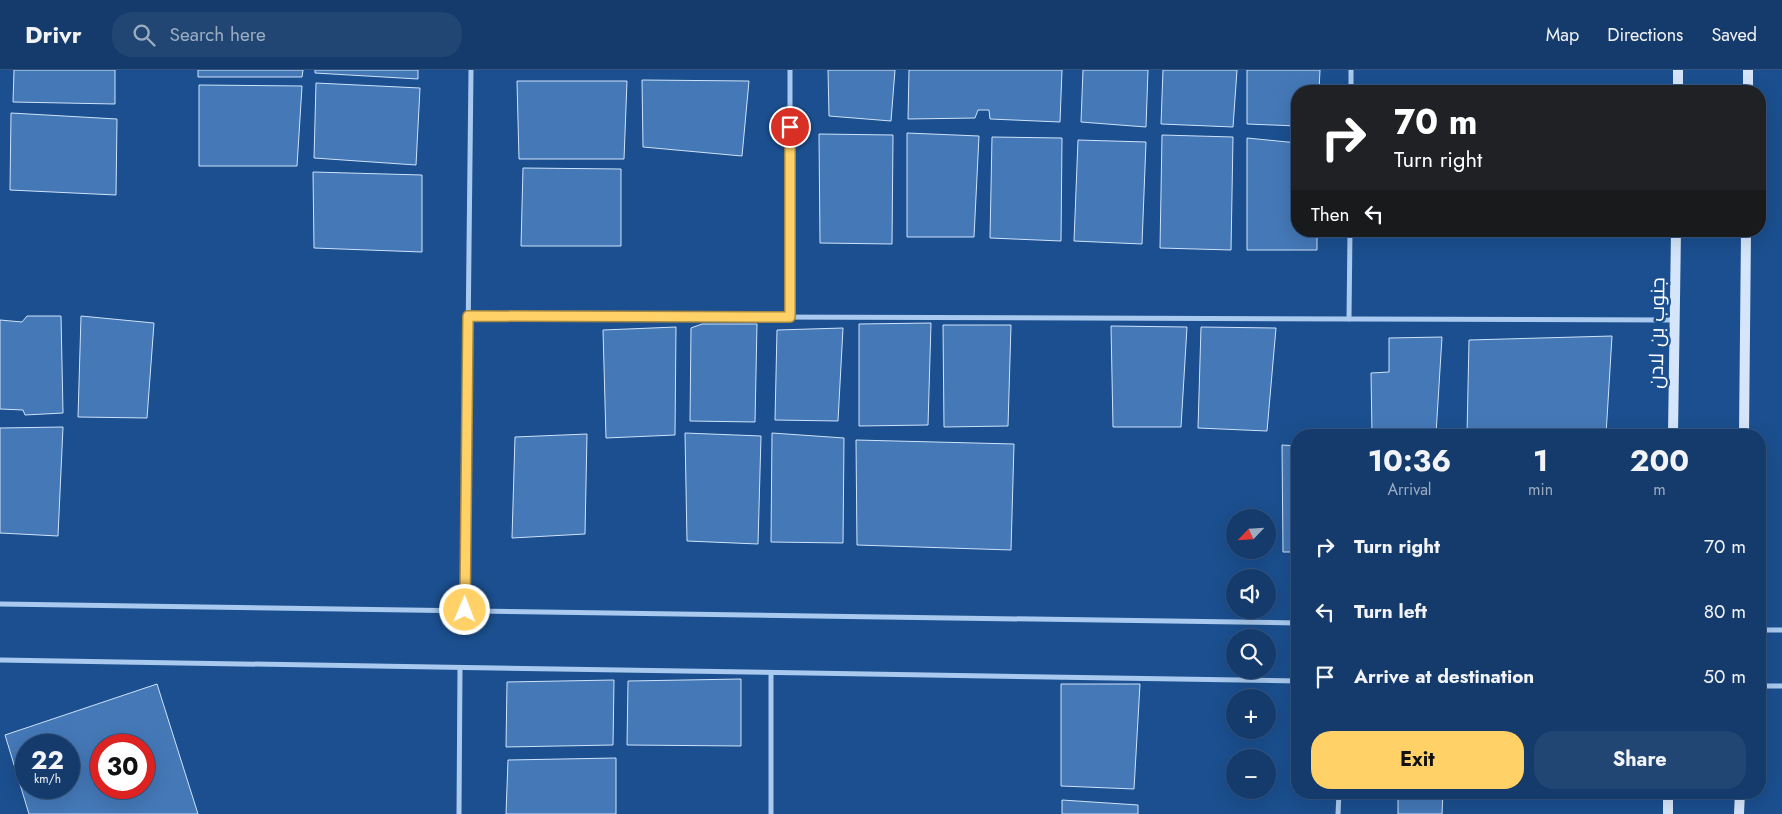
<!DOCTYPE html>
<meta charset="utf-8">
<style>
:root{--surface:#143b6b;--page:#214673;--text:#f1f3f6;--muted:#9dadc1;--line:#33557e;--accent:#ffd166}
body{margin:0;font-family:Jost,Cairo,sans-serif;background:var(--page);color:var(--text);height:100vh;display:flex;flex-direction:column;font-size:19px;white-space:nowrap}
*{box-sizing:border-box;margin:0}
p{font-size:16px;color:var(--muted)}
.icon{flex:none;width:28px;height:28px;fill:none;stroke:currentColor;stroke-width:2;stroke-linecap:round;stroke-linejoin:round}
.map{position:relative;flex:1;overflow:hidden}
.details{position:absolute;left:1291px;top:359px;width:475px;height:370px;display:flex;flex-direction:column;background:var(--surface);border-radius:20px;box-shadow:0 5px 20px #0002,0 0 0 1px var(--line)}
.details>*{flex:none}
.banner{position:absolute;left:1291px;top:15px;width:475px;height:152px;border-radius:20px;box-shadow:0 5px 20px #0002,0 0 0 1px var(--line);background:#202124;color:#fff;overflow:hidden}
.needle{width:32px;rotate:245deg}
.tools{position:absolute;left:1226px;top:439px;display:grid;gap:10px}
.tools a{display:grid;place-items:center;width:50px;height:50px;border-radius:50%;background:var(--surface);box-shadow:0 5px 20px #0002,0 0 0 1px var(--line);font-size:25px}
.speed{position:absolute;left:15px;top:664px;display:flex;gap:10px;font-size:25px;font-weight:700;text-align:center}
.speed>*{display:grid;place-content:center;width:65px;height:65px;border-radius:50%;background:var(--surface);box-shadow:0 5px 20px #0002,0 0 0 1px var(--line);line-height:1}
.speed small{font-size:12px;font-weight:400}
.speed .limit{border:8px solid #d22;background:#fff;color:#111}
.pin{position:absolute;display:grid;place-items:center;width:42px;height:42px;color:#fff;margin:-21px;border:2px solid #fff;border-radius:50%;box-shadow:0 1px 5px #0007}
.me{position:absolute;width:55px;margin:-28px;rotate:1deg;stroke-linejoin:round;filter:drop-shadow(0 0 4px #0008)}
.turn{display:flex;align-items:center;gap:18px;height:105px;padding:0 20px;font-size:22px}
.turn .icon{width:65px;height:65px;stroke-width:2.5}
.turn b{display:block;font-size:35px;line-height:42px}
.then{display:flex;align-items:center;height:48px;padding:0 20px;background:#0003;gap:10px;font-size:19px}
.eta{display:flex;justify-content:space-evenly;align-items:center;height:85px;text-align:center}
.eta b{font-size:30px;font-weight:700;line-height:35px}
.action{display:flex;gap:10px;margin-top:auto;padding:10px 20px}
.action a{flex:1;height:58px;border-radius:20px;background:var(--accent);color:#111;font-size:20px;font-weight:700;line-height:58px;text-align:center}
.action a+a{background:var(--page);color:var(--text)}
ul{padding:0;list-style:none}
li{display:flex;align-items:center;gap:15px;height:65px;padding:0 20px}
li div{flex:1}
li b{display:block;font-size:19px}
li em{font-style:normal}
header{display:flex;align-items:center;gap:30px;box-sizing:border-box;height:70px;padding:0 25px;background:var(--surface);border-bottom:1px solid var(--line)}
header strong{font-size:24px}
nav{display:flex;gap:28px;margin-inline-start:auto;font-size:18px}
.search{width:350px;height:45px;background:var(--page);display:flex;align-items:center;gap:12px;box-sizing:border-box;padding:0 18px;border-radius:20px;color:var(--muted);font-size:19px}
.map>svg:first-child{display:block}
</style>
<header>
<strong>Drivr</strong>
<div class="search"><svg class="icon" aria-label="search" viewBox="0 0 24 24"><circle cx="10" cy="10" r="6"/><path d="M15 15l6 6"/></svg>Search here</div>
<nav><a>Map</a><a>Directions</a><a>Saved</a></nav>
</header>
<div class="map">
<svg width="1782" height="744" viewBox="0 0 1782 744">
<rect width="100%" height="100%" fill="#1b4f8f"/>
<g fill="#4478b7" stroke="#cfe3fa" fill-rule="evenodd">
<path d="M 14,0 L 115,0 L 115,34 L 13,32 Z"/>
<path d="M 198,0 L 303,0 L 302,7 L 198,7 Z"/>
<path d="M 315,0 L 418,0 L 418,9 L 315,3 Z"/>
<path d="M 828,0 L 895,0 L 891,51 L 829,46 Z"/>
<path d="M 909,0 L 1062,0 L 1060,52 L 990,49 L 989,40 L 978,40 L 975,48 L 908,49 Z"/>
<path d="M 1083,0 L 1148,0 L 1146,57 L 1081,52 Z"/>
<path d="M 1163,0 L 1237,0 L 1233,57 L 1161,54 Z"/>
<path d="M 1247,0 L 1320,0 L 1319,21 L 1298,21 L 1298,56 L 1247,54 Z"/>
<path d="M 642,10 L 749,11 L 742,86 L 643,77 Z"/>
<path d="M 517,11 L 627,11 L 624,89 L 519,89 Z"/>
<path d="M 316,13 L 420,18 L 416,95 L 314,88 Z"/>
<path d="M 199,15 L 302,16 L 297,96 L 199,96 Z"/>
<path d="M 11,43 L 117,49 L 116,125 L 10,120 Z"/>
<path d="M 907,63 L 979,66 L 974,167 L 907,167 Z"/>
<path d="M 819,64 L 893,65 L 892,174 L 820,173 Z"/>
<path d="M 1162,65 L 1233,67 L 1231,180 L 1160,178 Z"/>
<path d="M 992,67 L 1062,68 L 1061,171 L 990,168 Z"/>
<path d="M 1247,68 L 1298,73 L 1298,161 L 1317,161 L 1317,180 L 1247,180 Z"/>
<path d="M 1078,70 L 1146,72 L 1142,174 L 1074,171 Z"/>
<path d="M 523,98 L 621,99 L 621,176 L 521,176 Z"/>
<path d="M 313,102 L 422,105 L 422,182 L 314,178 Z"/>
<path d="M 27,246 L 61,246 L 63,343 L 25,345 L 23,340 L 0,339 L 0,250 L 22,252 Z"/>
<path d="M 81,246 L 154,253 L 147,348 L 78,347 Z"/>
<path d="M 931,253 L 928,355 L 859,356 L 859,254 Z"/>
<path d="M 702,254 L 757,254 L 755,352 L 690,351 L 691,258 Z"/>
<path d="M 943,255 L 1011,255 L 1008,356 L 944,357 Z"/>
<path d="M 1111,256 L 1187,257 L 1181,357 L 1113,357 Z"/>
<path d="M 676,257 L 675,365 L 606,368 L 603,260 Z"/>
<path d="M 1201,257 L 1276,258 L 1267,361 L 1198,358 Z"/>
<path d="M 843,258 L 838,351 L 775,350 L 777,260 Z"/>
<path d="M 1612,266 L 1606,365 L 1467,365 L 1469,270 Z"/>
<path d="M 1442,267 L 1436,364 L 1372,364 L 1371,303 L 1389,302 L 1389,268 Z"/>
<path d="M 63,357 L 58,466 L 0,463 L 0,358 Z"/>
<path d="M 685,363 L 761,366 L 758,474 L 687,471 Z"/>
<path d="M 772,363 L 844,368 L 843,473 L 771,472 Z"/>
<path d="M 587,364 L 585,464 L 512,468 L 515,367 Z"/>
<path d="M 856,370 L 1014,374 L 1011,480 L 857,475 Z"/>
<path d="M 1282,375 L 1298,376 L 1298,482 L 1283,482 Z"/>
<path d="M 741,609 L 741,676 L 627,675 L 628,611 Z"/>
<path d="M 614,610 L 613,675 L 506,677 L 507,612 Z"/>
<path d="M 157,614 L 198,744 L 29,744 L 5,665 ZM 26,675 L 69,675 L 69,718 L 26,718 ZM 101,675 L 144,675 L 144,718 L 101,718 Z"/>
<path d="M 1061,614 L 1140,614 L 1134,719 L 1061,716 Z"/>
<path d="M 616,688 L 616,744 L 506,744 L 508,690 Z"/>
<path d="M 1398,722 L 1443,722 L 1442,744 L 1398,744 Z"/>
<path d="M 1062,730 L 1138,735 L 1138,744 L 1062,744 Z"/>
</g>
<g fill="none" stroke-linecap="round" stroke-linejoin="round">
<g stroke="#a9c9ee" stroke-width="5">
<path d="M 1351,21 L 1351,0"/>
<path d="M 468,246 L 1675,250"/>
<path d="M 790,247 L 790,0"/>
<path d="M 1349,249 L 1350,161"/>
<path d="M 0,534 L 1298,553"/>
<path d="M 465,540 L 471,0"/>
<path d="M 1760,560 L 1782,560"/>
<path d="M 0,590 L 1298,611"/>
<path d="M 771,603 L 771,744"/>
<path d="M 1760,616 L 1782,616"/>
<path d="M 459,744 L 460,598"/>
<path d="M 1338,744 L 1339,722"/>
</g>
<g stroke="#d6e6fa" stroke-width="10">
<path d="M 1678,21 L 1678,0"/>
<path d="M 1748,21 L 1748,0"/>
<path d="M 1673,365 L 1676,161"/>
<path d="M 1744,365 L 1746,161"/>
<path d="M 1668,744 L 1668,722"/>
<path d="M 1739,744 L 1740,722"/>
</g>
</g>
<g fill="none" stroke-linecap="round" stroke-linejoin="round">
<g stroke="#a68842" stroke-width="12">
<path id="route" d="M 465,540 L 468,246 L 790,247 L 790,57"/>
</g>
<use href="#route" stroke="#ffd166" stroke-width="9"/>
</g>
<g text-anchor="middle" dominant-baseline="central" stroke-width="5" stroke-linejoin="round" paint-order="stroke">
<g font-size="20" fill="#fff" stroke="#1b4f8f">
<text transform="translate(1657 263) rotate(-89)">جنوب بن لادن</text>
</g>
</g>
</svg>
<div class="tools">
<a><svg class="needle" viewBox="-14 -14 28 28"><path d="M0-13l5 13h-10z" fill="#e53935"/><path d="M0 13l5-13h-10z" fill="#9dadc1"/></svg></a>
<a><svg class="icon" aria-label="sound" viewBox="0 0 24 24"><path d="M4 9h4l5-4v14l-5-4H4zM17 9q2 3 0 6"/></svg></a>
<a><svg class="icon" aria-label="search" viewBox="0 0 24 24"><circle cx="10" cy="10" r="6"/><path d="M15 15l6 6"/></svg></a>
<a>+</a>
<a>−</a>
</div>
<div class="speed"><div>22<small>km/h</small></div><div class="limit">30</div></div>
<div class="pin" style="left:790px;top:57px;background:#d93025"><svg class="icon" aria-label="arrive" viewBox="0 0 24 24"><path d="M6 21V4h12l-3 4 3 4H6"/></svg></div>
<svg class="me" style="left:465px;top:540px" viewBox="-20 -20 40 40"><circle r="17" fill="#ffd166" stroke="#fff" stroke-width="3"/><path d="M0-11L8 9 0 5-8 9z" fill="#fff"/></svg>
<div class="banner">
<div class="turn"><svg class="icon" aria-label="right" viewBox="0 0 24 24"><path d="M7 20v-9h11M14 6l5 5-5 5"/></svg><div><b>70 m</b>Turn right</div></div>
<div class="then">Then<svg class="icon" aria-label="left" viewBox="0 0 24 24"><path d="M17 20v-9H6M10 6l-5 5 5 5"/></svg></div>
</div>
<section class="details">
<div class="eta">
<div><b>10:36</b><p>Arrival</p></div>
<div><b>1</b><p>min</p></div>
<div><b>200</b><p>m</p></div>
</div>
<ul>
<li><svg class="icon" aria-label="right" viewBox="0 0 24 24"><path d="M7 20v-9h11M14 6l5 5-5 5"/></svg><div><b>Turn right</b></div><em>70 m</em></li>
<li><svg class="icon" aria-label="left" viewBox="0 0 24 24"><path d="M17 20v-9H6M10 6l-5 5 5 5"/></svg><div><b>Turn left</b></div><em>80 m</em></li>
<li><svg class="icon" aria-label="arrive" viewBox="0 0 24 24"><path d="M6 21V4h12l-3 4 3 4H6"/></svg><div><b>Arrive at destination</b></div><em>50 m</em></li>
</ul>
<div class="action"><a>Exit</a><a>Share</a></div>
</section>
</div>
